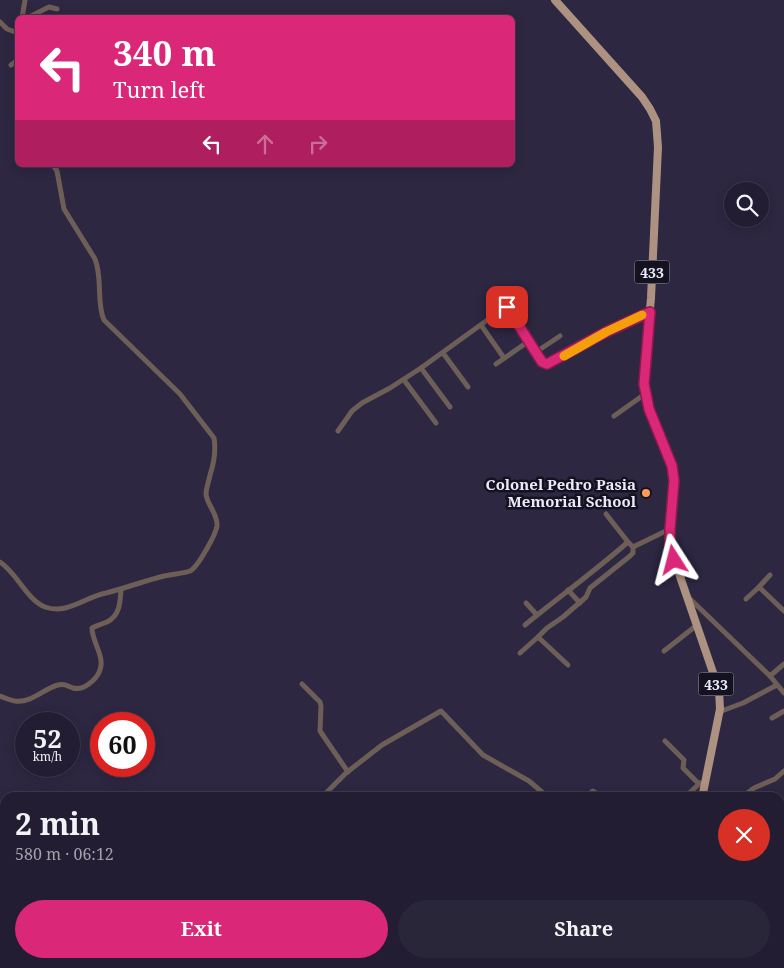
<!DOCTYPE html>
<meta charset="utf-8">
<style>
:root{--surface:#221d32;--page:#2a263a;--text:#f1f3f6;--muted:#a2a2ac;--line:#3f3b4d;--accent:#db2777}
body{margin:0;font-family:"Noto Serif",serif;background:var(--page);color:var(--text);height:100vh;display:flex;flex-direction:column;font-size:19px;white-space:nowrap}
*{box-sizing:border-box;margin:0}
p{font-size:16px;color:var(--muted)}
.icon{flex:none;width:28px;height:28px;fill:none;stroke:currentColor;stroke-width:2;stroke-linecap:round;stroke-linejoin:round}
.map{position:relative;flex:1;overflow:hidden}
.side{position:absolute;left:0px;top:792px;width:785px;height:176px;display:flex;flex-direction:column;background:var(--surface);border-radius:15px 15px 0 0;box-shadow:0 2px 12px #0003,0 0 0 1px var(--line)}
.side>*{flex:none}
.hud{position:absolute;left:15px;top:15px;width:500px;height:152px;border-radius:8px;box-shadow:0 2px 12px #0003,0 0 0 1px var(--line);background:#db2777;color:#fff;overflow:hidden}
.buttons{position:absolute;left:724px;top:182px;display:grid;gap:10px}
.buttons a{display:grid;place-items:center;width:45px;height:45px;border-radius:50%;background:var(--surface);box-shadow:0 2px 12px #0003,0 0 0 1px var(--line);font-size:25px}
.speed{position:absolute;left:15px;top:712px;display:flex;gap:10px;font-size:25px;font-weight:700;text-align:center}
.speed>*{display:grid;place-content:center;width:65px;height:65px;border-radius:50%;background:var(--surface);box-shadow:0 2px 12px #0003,0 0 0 1px var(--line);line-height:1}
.speed small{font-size:12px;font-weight:400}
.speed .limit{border:8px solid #d22;background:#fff;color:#111}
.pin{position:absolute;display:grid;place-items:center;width:42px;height:42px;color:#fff;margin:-21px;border-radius:10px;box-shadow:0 2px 8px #0006}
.me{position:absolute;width:55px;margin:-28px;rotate:351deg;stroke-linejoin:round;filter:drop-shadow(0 0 4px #0008)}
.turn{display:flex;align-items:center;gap:18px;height:105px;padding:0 15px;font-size:22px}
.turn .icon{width:65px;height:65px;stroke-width:2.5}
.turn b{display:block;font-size:35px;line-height:42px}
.lanes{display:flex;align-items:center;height:48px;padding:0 15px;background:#0003;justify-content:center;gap:25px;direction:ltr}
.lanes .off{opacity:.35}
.round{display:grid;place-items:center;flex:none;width:52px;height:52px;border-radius:26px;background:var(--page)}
.summary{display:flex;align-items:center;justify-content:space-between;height:85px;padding:0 15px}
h1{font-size:30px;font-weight:700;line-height:38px}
.cta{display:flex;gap:10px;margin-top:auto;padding:10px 15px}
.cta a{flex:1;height:58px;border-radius:30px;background:var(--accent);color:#fff;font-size:20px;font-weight:700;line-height:58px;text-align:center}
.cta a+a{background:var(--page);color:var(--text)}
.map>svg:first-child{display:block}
</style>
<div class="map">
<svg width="784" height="968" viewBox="0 0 784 968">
<rect width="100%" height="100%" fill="#2d2742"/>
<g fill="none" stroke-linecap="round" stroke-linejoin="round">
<g stroke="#6d5f57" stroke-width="5">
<path d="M 22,18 L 25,0"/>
<path d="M 27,18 L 49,7 L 57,9"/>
<path d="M 0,22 L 7,29 L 18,33"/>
<path d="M 11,65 L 18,60"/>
<path d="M 18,82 L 18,91"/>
<path d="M 481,325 L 504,358"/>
<path d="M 536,352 L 560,336"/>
<path d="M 443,353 L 468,387"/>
<path d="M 496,364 L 529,341"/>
<path d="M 421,368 L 450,407"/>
<path d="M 404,380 L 436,423"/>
<path d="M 614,416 L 645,394"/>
<path d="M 338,431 L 352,411 L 362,403 L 390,388 L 421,368 L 504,308 L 509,309 L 542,362 L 547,364 L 606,332 L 650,312"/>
<path d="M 606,514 L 628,542"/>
<path d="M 0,562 C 17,573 27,600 45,607 C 67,615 85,597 106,593 C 126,588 144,581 164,576 C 172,574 182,574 190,571 C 198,567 216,534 217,526 C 218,514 207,505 206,494 C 206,488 209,481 210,475 C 214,463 216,450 214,438 L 180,394 L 104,320 C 96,302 103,279 95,259 L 64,209 L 57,171 L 53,165"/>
<path d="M 770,575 L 759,587 L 784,611"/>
<path d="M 568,590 L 580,603"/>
<path d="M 687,596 L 770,676 L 784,693"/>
<path d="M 746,599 L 759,587"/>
<path d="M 526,603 L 537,615"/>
<path d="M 525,625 C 559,597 595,571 628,542 L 633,547"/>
<path d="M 664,651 L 697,625"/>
<path d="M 520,653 L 538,637"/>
<path d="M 568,665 L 538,637 L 547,628 L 563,617 L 586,597 L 590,588 L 630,556 L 633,553 L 633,547 L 670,529"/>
<path d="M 770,676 L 784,664"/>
<path d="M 302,684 L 320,702 L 321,706 L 320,731 L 348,772"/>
<path d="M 0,696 C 5,698 10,700 15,701 C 32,703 43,689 58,685 C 65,683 67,686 73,688 C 84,691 97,679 100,670 C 105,656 92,642 92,628 C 97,625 102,624 107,622 C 120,615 120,603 121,590"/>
<path d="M 719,712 L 743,703 L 777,685"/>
<path d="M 772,718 L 784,711"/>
<path d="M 665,741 L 684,760 L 683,768 L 698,783"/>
<path d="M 321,798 L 346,773 L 382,745 L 441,711 L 483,755 L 529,781 L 549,798"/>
<path d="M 585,798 L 593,791 L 603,798"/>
<path d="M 684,798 L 700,783"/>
<path d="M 741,798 L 754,788 L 775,779 L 784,771"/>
<path d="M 780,935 L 784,931"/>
<path d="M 644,964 L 649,968"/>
<path d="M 743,968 L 747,964"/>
</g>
<g stroke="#ae9281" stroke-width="8">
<path d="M 555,0 L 642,97 L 650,109 L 656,121 L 658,147 L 651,298 L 644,376 L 645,394 L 649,409 L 672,466 L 674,481 L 670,529 L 674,559 L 719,690 L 720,709 L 702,798"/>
<path d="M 684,968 L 687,964"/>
</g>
</g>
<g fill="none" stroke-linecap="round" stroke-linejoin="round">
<g stroke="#8e194d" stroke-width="12">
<path id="route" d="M 507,307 L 542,362 L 547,364 L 606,332 L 650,312 L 644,384 L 649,409 L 672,466 L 674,481 L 670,529 L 670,542 L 674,560"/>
</g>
<use href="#route" stroke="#db2777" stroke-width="9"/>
<path stroke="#f59e0b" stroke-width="9" d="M 564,356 L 606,332 L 642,315"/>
</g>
<circle fill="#fe9b58" stroke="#14121e" stroke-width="2" cx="646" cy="493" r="5"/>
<g text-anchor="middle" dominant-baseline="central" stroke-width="5" stroke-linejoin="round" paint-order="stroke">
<g fill="#14121e" stroke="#aba8b9" stroke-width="1">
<rect x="634.5" y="260.5" width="35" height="23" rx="4"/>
<rect x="698.5" y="672.5" width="35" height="23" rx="4"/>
</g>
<g font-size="14" font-weight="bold" fill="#ece9fc">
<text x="652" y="272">433</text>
<text x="716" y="684">433</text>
</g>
<g font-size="15" font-weight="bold" fill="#ece9fc" stroke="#14121e" text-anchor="end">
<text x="636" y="484">Colonel Pedro Pasia<tspan x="636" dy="17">Memorial School</tspan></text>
</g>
</g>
</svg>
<div class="buttons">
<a><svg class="icon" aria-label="search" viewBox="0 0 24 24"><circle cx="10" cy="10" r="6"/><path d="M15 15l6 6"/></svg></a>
</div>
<div class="speed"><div>52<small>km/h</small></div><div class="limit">60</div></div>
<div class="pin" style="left:507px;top:307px;background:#d93025"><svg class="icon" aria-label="arrive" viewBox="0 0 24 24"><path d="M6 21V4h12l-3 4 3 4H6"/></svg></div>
<svg class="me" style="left:674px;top:560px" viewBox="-20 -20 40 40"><path d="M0-17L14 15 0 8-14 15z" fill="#db2777" stroke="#fff" stroke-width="4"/></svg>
<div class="hud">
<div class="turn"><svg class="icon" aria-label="left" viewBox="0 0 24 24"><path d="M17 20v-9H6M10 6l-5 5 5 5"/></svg><div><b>340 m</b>Turn left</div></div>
<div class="lanes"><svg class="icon" aria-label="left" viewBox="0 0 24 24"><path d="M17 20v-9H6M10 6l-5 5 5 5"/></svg><svg class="icon off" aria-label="ahead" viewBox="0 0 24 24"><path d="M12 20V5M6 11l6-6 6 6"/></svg><svg class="icon off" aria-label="right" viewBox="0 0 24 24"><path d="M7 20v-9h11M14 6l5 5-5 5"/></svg></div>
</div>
<section class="side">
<div class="summary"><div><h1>2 min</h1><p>580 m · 06:12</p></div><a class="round" style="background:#d93025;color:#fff"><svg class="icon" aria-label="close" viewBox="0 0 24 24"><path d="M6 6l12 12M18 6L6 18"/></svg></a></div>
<div class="cta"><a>Exit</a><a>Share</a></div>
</section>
</div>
